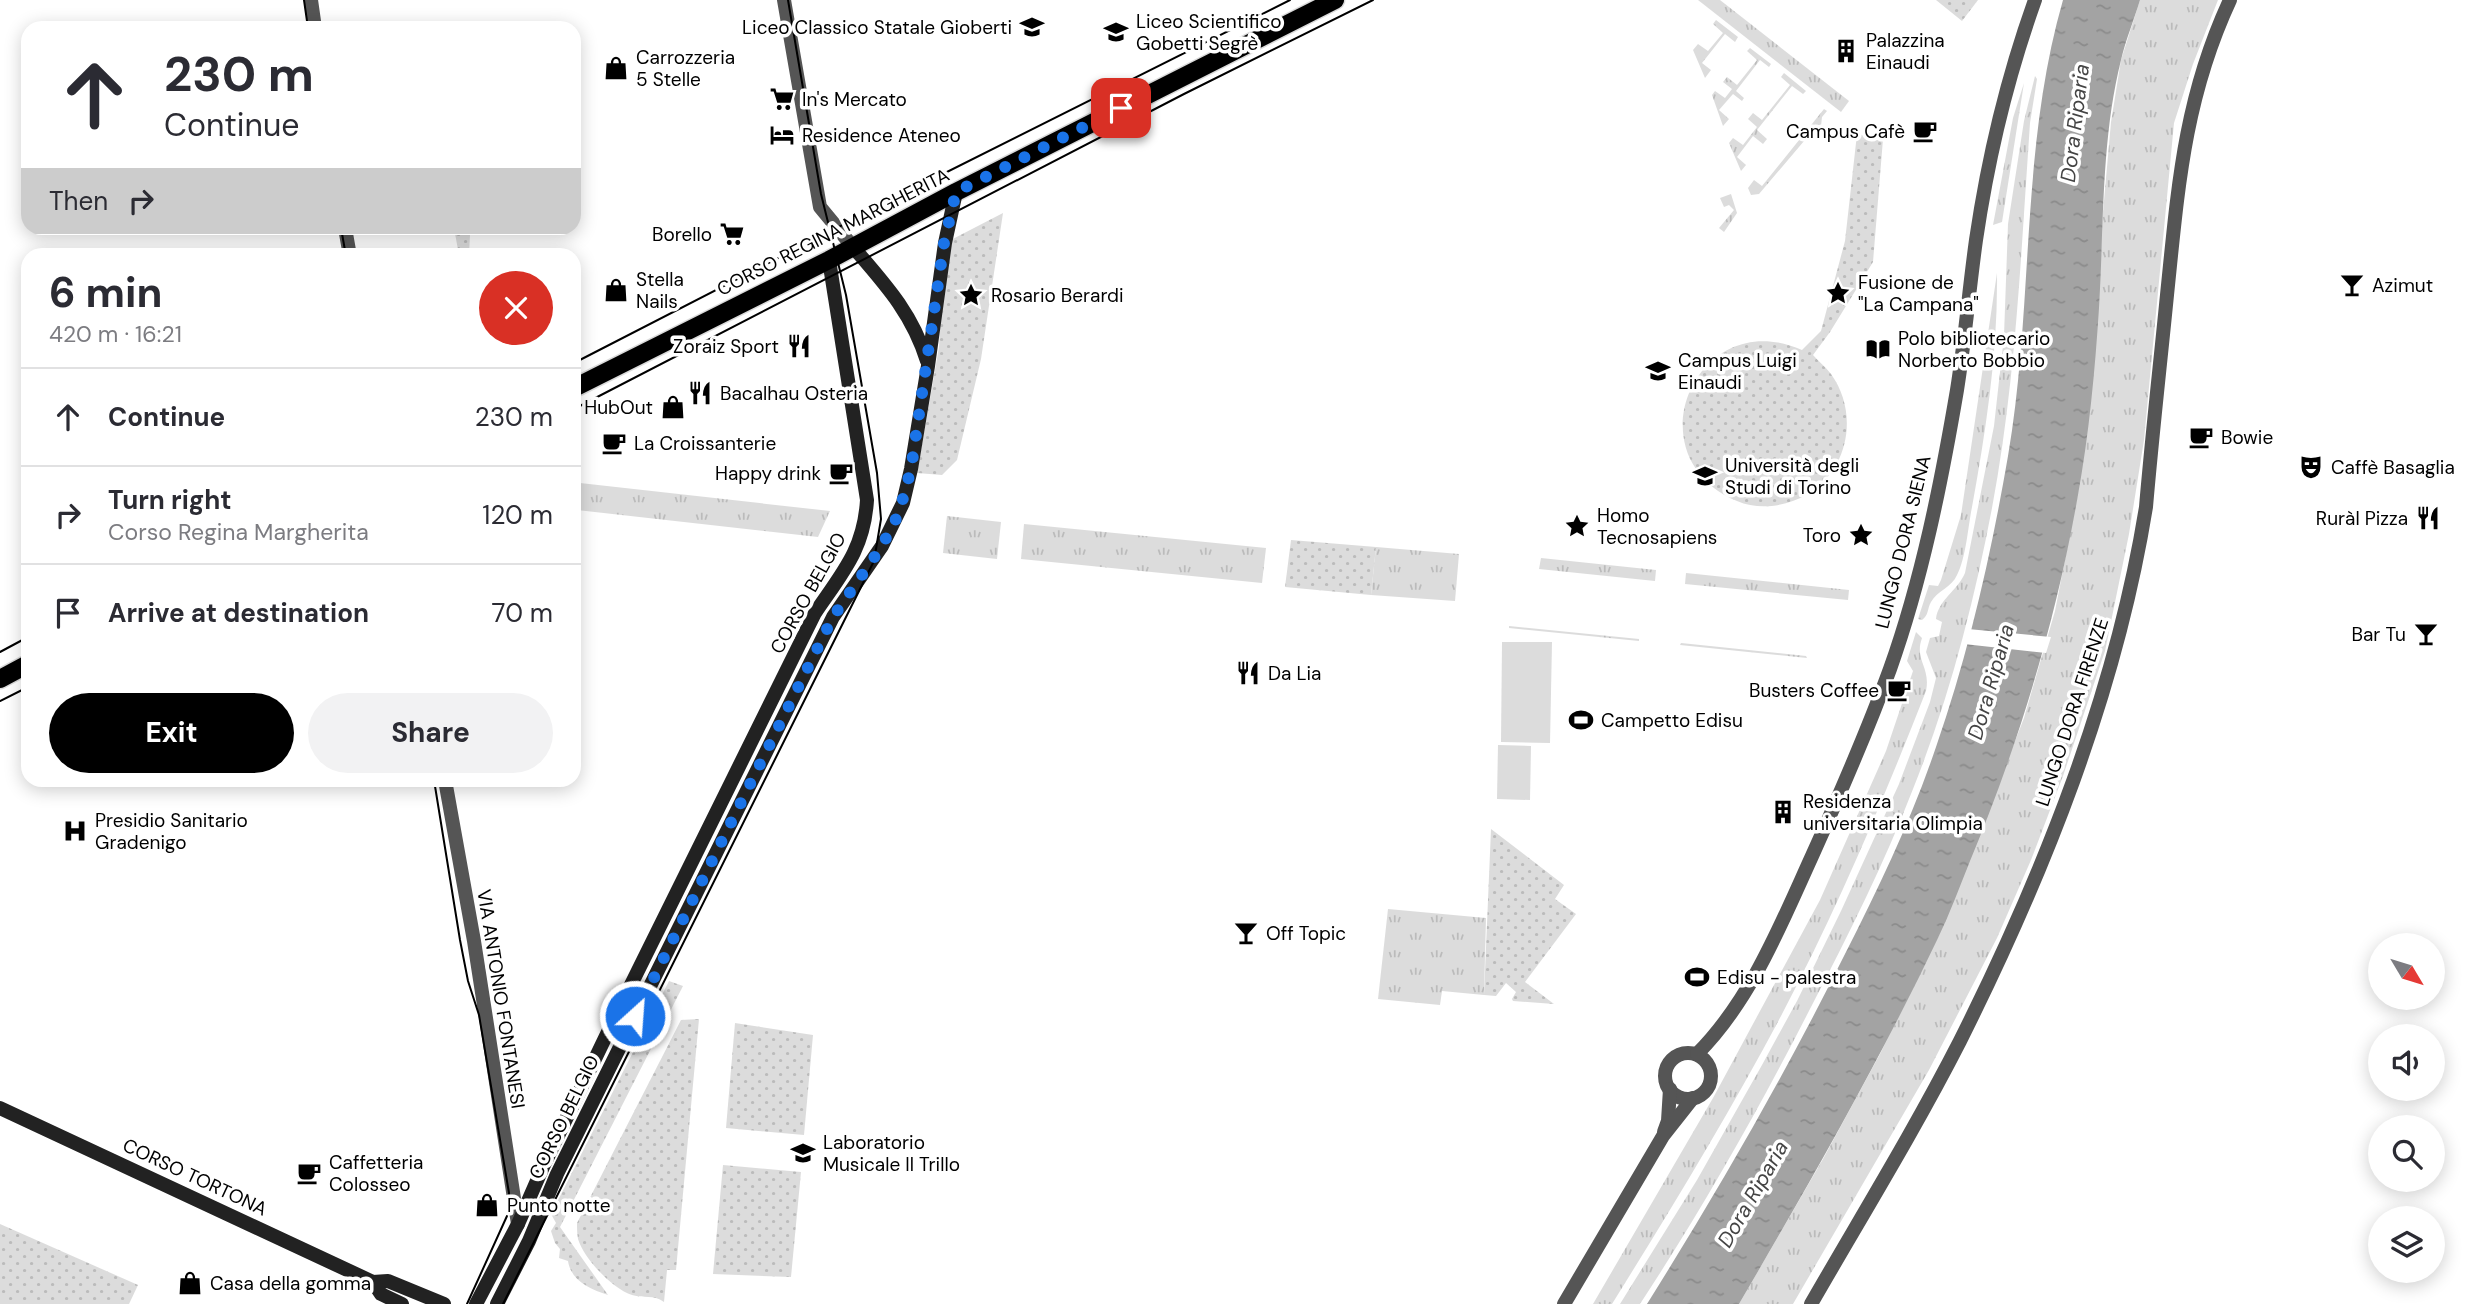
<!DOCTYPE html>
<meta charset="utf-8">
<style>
:root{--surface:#fff;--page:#f2f2f3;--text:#2b2b33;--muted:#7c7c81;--line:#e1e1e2;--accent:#000}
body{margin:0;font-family:"DM Sans",sans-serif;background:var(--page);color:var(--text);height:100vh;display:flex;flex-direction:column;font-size:26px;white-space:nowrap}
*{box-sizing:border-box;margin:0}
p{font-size:23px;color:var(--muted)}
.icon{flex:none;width:38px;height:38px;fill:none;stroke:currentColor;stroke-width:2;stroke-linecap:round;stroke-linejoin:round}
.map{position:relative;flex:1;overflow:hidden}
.details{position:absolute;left:21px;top:248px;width:560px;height:539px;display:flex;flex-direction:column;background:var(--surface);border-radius:21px;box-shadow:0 4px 18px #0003}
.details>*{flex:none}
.hud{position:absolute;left:21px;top:21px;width:560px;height:214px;border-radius:21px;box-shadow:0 4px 18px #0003;background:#fff;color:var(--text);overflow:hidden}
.needle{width:46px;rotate:128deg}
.tools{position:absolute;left:2368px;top:933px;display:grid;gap:14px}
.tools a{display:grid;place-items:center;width:77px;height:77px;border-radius:50%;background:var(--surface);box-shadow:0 4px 18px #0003;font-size:35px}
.pin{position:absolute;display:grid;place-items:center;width:60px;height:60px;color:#fff;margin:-30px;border-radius:14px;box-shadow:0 4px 10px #0006}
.me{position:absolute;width:77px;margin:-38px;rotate:26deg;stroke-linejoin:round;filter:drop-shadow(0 0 5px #0008)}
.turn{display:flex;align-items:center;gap:24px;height:147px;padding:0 28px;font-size:32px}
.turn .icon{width:91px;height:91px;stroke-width:2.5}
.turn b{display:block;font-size:49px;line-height:60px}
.then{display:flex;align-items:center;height:66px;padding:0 28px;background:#0003;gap:14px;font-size:26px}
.round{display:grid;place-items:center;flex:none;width:74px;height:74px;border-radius:37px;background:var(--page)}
.headline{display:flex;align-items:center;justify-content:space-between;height:119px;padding:0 28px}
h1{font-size:42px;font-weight:700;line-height:52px}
.action{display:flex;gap:14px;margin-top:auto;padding:14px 28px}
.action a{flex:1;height:80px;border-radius:42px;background:var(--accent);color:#fff;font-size:28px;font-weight:700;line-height:80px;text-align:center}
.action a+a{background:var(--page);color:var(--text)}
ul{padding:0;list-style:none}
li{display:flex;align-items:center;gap:21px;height:98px;padding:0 28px;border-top:2px solid var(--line)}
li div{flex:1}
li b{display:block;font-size:26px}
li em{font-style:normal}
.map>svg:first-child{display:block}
</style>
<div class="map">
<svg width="2466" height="1304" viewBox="0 0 2466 1304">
<defs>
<pattern id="grass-tufts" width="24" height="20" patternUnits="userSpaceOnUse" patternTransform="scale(1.75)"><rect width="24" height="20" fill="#dcdcdc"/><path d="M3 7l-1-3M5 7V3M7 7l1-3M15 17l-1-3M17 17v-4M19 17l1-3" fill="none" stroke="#bbb"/></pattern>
<pattern id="park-dots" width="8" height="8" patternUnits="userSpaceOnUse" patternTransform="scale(1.75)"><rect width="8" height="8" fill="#dcdcdc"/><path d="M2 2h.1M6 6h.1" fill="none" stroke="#bbb" stroke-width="1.8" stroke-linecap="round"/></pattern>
<pattern id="water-ripples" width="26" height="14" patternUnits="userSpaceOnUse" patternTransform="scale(1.75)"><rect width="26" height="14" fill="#a3a3a3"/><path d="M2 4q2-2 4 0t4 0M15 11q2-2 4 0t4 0" fill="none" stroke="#8b8b8b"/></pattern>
</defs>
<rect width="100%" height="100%" fill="#fff"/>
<g fill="url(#grass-tufts)">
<path d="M 1698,0 L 1720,0 L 1849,101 L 1841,112 Z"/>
<path d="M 2140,0 L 2218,0 L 2193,64 L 2174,123 L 2144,440 L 2129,534 L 2105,651 L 2063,776 L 2031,860 L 1997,938 L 1929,1070 L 1793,1304 L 1739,1304 L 1823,1159 L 1880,1054 L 1939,935 L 2024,718 L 2055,611 L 2078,493 L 2111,122 L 2121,60 Z"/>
<path d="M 1716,20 L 1738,37 L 1735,42 L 1725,34 L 1702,63 L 1711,70 L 1705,78 L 1693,50 L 1698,44 L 1708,51 L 1723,33 L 1713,24 Z"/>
<path d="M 1750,48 L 1771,64 L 1769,67 L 1760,60 L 1736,91 L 1744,98 L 1742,101 L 1733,94 L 1719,110 L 1729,119 L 1723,126 L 1712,95 L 1715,91 L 1725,98 L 1732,89 L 1723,82 L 1727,77 L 1737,85 L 1757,60 L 1747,51 Z"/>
<path d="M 1784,73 L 1806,91 L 1803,94 L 1792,86 L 1757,130 L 1767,139 L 1763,144 L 1753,136 L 1737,157 L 1746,165 L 1741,171 L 1729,143 L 1733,138 L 1743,145 L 1757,127 L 1748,119 L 1753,113 L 1762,120 L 1790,85 L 1781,77 Z"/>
<path d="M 2035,76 L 2037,79 L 2030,123 C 2021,252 2016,381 1992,508 C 1974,603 1949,699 1913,789 C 1884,864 1848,936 1811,1007 C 1759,1109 1703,1208 1640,1304 L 1620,1304 L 1697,1180 L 1762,1065 L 1797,1001 L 1841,911 L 1899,784 L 1930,702 L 1936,678 L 1926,652 L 1930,638 L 1939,636 L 1942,622 L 1936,619 C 1938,600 1958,590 1965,573 L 1994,426 L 2004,336 L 2008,224 L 2024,121 Z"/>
<path d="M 2024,83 L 2002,222 L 1993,225 L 2013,118 Z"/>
<path d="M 1824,109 L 1827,111 L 1822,117 L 1821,126 L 1810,134 L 1759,194 L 1751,195 L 1748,188 L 1754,180 L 1762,186 Z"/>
<path d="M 1731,194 L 1737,213 L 1724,232 L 1719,228 L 1734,210 L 1729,205 L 1724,207 L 1720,198 Z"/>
<path d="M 1997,273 C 1998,352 1986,430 1972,507 C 1968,527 1966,558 1957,575 C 1952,587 1937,591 1931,602 C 1927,609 1929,615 1922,620 L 1918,619 L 1929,585 L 1938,586 L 1941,580 L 1961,515 Z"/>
<path d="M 580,483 L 830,511 L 818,537 L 577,510 Z"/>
<path d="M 947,516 L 1001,522 L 997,559 L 943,553 Z"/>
<path d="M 1024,524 L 1266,548 L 1262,583 L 1021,559 Z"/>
<path d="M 1376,547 L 1459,554 L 1455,601 L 1371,595 Z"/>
<path d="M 1541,558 L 1656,570 L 1655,581 L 1539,569 Z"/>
<path d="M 1686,573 L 1849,590 L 1848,600 L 1685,584 Z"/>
<path d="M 1509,626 L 1639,639 L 1639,641 L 1509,628 Z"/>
<path d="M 1916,632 L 1922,638 C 1914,660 1931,667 1926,691 C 1883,801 1836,911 1781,1016 C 1729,1114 1671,1209 1612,1304 L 1593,1304 L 1713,1098 L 1820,900 L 1886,751 L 1913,671 L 1907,661 Z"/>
<path d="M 1681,643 L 1806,656 L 1807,658 L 1680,645 Z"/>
<path d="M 1388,909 L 1486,918 L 1484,995 L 1442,991 L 1440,1005 L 1378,999 Z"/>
</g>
<g fill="url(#park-dots)">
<path d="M 1936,0 L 1978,0 L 1962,21 Z"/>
<path d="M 1857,134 L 1883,139 L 1873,262 L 1830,332 L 1813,355 C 1818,361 1826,367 1831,374 C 1859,413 1849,469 1808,494 C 1787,506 1760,511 1737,501 C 1630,456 1697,303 1802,350 L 1821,331 L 1845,241 Z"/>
<path d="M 1003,213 L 981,359 L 957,460 L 942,475 L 917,473 L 939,347 L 945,243 Z"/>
<path d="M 454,228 L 483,228 L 470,235 L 469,255 L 459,255 Z"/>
<path d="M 1291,540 L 1376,547 L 1371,595 L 1285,587 Z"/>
<path d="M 1491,829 L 1564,885 L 1555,899 L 1576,914 L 1525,982 L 1554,1004 L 1513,1001 L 1512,999 L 1516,992 L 1506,983 L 1496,996 L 1484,995 Z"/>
<path d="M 669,981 L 683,986 L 560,1227 L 608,1295 C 590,1289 571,1281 568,1261 L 559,1258 L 560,1249 L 555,1243 L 551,1231 L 556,1223 L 551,1214 Z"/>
<path d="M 699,1019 L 676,1270 L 667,1270 L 664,1302 C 653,1294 644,1299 632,1295 C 613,1289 584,1259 578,1239 C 577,1234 577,1228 577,1223 L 681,1020 Z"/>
<path d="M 735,1023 L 813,1035 L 804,1135 L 726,1128 Z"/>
<path d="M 723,1165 L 801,1172 L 791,1277 L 713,1274 Z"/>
<path d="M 0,1224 L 138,1285 L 129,1304 L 0,1304 Z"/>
</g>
<g fill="#dcdcdc">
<path d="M 1502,642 L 1552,642 L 1550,743 L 1501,742 Z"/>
<path d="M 1498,745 L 1531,746 L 1530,800 L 1497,799 Z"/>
</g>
<path fill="url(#water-ripples)" d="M 2063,0 L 2140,0 C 2134,20 2126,39 2121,60 C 2101,140 2104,226 2099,308 C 2095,371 2089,434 2078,495 C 2056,621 2019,743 1970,861 C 1960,886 1950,913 1938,938 C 1878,1064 1809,1184 1739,1304 L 1647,1304 C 1719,1189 1786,1073 1846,952 C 1880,885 1912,818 1936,747 C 1969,652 1991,555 2008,456 C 2034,305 2020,149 2063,0 Z"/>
<path fill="#fff" d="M 1968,629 L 2051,637 L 2046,653 L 1964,644 Z"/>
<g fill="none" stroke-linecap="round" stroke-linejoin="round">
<g stroke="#dbdbdb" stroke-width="21">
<g id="primary">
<path d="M 574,388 L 829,260 L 956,192 L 1335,0"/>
<path d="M 0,679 L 28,664"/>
</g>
</g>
<g stroke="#555" stroke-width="14">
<path d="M 311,0 L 315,28"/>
<path d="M 784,0 L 820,207 L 853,247"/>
<path d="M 345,228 L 350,256"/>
<path d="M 445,780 L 474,941 L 518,1224"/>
<circle cx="1688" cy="1076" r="23"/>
<path d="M 1697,1054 C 1751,1000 1781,924 1812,856 C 1840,794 1867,732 1890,669 C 1922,579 1941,484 1957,390 C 1965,340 1969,290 1976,240 C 1988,158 2007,78 2035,0"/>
<path d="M 1664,1132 L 1668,1121 L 1670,1089"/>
<path d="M 1564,1304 L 1663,1136 L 1693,1098"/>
<path d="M 1811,1304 C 1861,1217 1914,1131 1960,1041 C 2044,873 2116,693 2146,507 C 2152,436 2160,366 2167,295 C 2178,188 2184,99 2230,0"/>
</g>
<g stroke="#222" stroke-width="14">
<path d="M 853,247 C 885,284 912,313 927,361"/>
<path d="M 0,1108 L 373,1282 L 388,1281 L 444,1304"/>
<path d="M 373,1282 L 381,1294 L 402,1304"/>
<path d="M 476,1304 L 518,1224 L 543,1167 L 619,1009 L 815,613 C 842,573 864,550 867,500 L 829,260"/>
<path d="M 497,1304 L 529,1241 L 557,1174 L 833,617 L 882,546 L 903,503 L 911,469 L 928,366 L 945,243 L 956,192"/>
</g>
<use href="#primary" stroke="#000" stroke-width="18"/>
<g stroke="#000" stroke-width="2">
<path d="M 304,0 L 308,28"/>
<path d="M 341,228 L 346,256"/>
<path d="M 574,363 L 899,196 L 1290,0"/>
<path d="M 574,409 L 1184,94 L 1373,0"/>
<path d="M 0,652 L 28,637"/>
<path d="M 0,701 L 28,687"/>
<path d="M 434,780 L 460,940 L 468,981 L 479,1015 L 509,1193 L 507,1216 L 467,1304"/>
<path d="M 503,1304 L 874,561 L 881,519 L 877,473 L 846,295 L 821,194 L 788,0"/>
</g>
</g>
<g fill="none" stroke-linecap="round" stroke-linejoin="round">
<path stroke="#1a73e8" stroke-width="12" stroke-dasharray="0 21.6" d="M 635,1016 L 833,617 L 882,546 L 899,513 L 911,469 L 944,243 L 956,192 L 1121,108"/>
</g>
<defs>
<g id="school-bare" transform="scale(1.89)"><path d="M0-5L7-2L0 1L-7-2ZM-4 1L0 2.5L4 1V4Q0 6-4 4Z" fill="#000" stroke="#fff" stroke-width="2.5" paint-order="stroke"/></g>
<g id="building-bare" transform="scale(1.89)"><path d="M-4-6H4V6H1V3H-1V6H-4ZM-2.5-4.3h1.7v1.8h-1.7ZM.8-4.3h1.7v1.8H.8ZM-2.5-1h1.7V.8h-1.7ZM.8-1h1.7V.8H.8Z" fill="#000" stroke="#fff" stroke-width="2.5" paint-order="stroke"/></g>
<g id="shop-bare" transform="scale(1.89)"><path d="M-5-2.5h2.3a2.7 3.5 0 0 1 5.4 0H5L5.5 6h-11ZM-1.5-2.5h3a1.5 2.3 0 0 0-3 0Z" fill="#000" stroke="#fff" stroke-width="2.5" paint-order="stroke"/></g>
<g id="supermarket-bare" transform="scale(1.89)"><path d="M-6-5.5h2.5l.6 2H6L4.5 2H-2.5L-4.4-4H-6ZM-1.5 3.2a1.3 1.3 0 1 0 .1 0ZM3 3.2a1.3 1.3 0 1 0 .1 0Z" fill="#000" stroke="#fff" stroke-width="2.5" paint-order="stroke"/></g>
<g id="cafe-bare" transform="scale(1.89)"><path d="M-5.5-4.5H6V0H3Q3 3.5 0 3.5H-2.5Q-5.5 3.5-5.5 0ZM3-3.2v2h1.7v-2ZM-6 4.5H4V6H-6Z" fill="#000" stroke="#fff" stroke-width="2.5" paint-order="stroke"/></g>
<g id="hotel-bare" transform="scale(1.89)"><path d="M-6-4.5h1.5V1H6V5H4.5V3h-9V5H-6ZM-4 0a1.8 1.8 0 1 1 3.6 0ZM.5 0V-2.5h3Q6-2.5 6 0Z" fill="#000" stroke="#fff" stroke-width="2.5" paint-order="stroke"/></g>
<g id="bar-bare" transform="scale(1.89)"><path d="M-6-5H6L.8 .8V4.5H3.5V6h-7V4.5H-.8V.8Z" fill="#000" stroke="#fff" stroke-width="2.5" paint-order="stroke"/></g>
<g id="sight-bare" transform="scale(1.89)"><path d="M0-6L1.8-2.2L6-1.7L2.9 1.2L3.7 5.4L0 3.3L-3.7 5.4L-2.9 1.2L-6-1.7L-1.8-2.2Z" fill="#000" stroke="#fff" stroke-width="2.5" paint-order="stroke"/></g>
<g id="restaurant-bare" transform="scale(1.89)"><path d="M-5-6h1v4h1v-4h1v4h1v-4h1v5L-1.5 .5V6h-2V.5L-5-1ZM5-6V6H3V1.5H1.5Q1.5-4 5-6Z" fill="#000" stroke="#fff" stroke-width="2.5" paint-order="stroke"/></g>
<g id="library-bare" transform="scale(1.89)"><path d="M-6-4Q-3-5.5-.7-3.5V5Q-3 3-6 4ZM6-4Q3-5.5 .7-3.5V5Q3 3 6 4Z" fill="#000" stroke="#fff" stroke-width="2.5" paint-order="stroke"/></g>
<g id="university-bare" transform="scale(1.89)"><path d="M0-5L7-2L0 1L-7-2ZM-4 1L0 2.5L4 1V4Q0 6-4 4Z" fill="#000" stroke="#fff" stroke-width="2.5" paint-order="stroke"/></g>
<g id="theatre-bare" transform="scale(1.89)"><path d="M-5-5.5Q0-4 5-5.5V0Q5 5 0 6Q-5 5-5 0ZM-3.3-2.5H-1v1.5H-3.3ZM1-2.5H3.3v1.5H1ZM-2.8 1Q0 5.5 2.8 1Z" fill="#000" stroke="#fff" stroke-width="2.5" paint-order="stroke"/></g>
<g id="stadium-bare" transform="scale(1.89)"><path d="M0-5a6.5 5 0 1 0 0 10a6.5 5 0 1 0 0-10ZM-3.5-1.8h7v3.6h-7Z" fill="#000" stroke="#fff" stroke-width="2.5" paint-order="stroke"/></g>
<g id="hospital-bare" transform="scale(1.89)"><path d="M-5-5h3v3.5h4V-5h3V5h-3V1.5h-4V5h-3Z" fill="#000" stroke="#fff" stroke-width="2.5" paint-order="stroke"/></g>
</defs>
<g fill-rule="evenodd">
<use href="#school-bare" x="1032" y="27"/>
<use href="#school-bare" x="1116" y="32"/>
<use href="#building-bare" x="1846" y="51"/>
<use href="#shop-bare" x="616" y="68"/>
<use href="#supermarket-bare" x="782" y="99"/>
<use href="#cafe-bare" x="1925" y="131"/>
<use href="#hotel-bare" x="782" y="135"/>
<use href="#supermarket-bare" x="732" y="234"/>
<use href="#bar-bare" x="2352" y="285"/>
<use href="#shop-bare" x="616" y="290"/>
<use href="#sight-bare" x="1838" y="293"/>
<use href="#sight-bare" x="971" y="295"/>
<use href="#restaurant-bare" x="799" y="346"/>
<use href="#library-bare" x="1878" y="349"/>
<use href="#university-bare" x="1658" y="371"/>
<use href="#restaurant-bare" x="700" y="393"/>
<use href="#shop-bare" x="673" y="407"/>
<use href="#cafe-bare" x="2201" y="437"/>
<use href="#cafe-bare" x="614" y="443"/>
<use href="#theatre-bare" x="2311" y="467"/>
<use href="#cafe-bare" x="841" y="473"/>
<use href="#university-bare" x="1705" y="476"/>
<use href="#restaurant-bare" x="2428" y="518"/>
<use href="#sight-bare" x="1577" y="526"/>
<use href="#sight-bare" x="1861" y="535"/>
<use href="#bar-bare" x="2426" y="634"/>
<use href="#restaurant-bare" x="1248" y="673"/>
<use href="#cafe-bare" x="1899" y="690"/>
<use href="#stadium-bare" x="1581" y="720"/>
<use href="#building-bare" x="1783" y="812"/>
<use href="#hospital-bare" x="75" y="831"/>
<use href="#bar-bare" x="1246" y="933"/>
<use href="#stadium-bare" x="1697" y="977"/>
<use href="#school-bare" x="803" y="1153"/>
<use href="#cafe-bare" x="309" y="1173"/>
<use href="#shop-bare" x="487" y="1205"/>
<use href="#shop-bare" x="190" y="1283"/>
</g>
<g text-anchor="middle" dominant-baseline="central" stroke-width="7" stroke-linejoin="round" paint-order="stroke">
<g font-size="19" fill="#000" stroke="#fff" text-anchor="start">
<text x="1136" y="21">Liceo Scientifico<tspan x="1136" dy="22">Gobetti Segrè</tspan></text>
<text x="1012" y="27" text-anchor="end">Liceo Classico Statale Gioberti</text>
<text x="1866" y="40">Palazzina<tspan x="1866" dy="22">Einaudi</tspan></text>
<text x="636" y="57">Carrozzeria<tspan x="636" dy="22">5 Stelle</tspan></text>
<text x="802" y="99">In's Mercato</text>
<text x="1905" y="131" text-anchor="end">Campus Cafè</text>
<text x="802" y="135">Residence Ateneo</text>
<text x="712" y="234" text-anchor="end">Borello</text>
<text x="636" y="279">Stella<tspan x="636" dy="22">Nails</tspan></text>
<text x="1858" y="282">Fusione de<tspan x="1858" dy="22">"La Campana"</tspan></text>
<text x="2372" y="285">Azimut</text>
<text x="991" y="295">Rosario Berardi</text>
<text x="1898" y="338">Polo bibliotecario<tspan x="1898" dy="22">Norberto Bobbio</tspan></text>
<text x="779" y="346" text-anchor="end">Zoraiz Sport</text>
<text x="1678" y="360">Campus Luigi<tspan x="1678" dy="22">Einaudi</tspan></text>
<text x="720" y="393">Bacalhau Osteria</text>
<text x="653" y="407" text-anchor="end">HubOut</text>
<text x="2221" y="437">Bowie</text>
<text x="634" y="443">La Croissanterie</text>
<text x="1725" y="465">Università degli<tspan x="1725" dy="22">Studi di Torino</tspan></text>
<text x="2331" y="467">Caffè Basaglia</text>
<text x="821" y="473" text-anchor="end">Happy drink</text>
<text x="1597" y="515">Homo<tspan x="1597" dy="22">Tecnosapiens</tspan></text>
<text x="2408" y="518" text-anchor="end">Ruràl Pizza</text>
<text x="1841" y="535" text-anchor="end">Toro</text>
<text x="2406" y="634" text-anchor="end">Bar Tu</text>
<text x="1268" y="673">Da Lia</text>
<text x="1879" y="690" text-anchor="end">Busters Coffee</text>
<text x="1601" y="720">Campetto Edisu</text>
<text x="1803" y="801">Residenza<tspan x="1803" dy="22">universitaria Olimpia</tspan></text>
<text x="95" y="820">Presidio Sanitario<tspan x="95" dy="22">Gradenigo</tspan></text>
<text x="1266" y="933">Off Topic</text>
<text x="1717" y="977">Edisu - palestra</text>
<text x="823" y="1142">Laboratorio<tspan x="823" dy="22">Musicale Il Trillo</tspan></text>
<text x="329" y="1162">Caffetteria<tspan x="329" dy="22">Colosseo</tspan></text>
<text x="507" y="1205">Punto notte</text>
<text x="210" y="1283">Casa della gomma</text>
</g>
<g font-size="19" fill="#000" stroke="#fff">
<text transform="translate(833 232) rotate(-27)">CORSO REGINA MARGHERITA</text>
<text transform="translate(1903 542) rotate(-76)">LUNGO DORA SIENA</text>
<text transform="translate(808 593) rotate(-61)">CORSO BELGIO</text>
<text transform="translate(2072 712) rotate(-72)">LUNGO DORA FIRENZE</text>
<text transform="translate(501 999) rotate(81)">VIA ANTONIO FONTANESI</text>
<text transform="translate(564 1117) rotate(-64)">CORSO BELGIO</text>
<text transform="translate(195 1177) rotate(25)">CORSO TORTONA</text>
</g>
<g font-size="21" font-style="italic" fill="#444" stroke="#fff">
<text transform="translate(2075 123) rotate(-83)">Dora Riparia</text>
<text transform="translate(1991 682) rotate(-74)">Dora Riparia</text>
<text transform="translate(1753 1194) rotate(-60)">Dora Riparia</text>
</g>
</g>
</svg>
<div class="tools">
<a><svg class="needle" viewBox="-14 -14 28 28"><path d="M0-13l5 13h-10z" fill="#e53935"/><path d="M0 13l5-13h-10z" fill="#7c7c81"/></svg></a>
<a><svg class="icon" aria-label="sound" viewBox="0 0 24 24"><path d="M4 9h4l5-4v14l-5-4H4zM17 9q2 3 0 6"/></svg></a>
<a><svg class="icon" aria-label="search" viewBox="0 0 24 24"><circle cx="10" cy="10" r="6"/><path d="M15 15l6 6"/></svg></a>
<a><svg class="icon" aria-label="layers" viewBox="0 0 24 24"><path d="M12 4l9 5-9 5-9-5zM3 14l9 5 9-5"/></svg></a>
</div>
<div class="pin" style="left:1121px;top:108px;background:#d93025"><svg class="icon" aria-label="arrive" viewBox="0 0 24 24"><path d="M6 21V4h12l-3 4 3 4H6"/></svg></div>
<svg class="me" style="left:635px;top:1016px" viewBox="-20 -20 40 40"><circle r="17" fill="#1a73e8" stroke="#fff" stroke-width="3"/><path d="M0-11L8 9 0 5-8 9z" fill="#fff"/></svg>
<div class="hud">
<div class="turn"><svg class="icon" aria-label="ahead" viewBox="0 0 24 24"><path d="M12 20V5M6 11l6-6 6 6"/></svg><div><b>230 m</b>Continue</div></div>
<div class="then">Then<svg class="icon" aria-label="right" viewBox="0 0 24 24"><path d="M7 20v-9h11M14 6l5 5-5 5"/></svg></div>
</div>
<section class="details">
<div class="headline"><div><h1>6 min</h1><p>420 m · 16:21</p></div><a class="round" style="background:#d93025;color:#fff"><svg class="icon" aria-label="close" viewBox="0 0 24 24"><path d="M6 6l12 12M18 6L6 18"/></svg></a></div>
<ul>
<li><svg class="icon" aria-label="ahead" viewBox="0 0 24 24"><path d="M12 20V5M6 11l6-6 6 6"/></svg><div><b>Continue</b></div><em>230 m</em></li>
<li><svg class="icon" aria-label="right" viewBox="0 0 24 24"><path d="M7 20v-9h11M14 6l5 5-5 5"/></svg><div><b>Turn right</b><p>Corso Regina Margherita</p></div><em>120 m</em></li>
<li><svg class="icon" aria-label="arrive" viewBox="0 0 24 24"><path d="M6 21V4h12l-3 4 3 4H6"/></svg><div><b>Arrive at destination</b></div><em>70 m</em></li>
</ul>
<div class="action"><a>Exit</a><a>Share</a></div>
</section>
</div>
